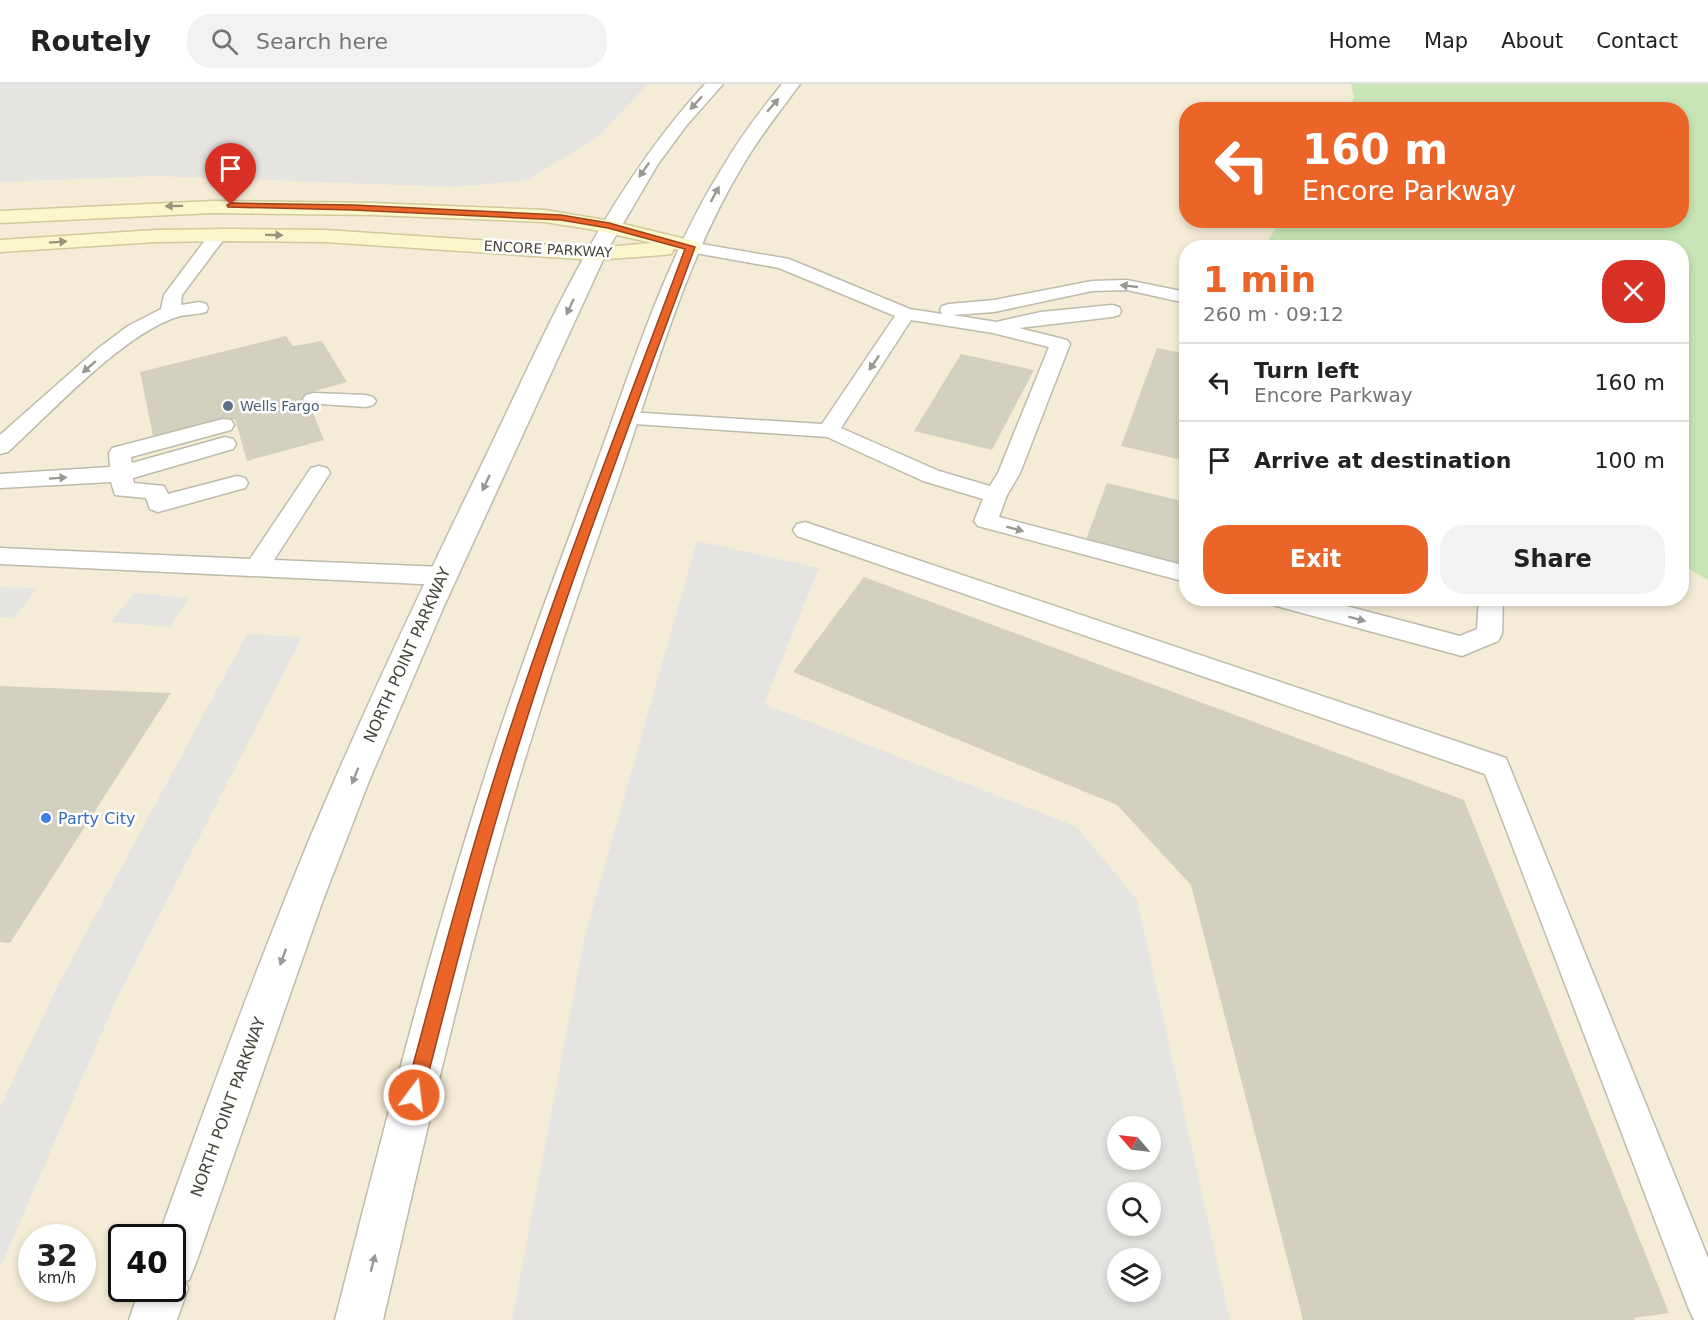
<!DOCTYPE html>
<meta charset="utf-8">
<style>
:root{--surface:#fff;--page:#f2f2f2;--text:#222;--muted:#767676;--line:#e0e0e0;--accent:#eb6529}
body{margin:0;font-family:"DejaVu Sans",sans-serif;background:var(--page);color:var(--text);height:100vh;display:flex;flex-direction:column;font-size:22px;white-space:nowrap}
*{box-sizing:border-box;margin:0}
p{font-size:20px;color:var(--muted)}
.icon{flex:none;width:33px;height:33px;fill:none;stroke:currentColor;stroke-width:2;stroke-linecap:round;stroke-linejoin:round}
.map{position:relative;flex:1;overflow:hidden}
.panel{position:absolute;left:1179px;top:156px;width:510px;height:366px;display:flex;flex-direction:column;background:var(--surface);border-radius:24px;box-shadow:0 3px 9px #0003}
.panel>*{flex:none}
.hud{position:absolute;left:1179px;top:18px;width:510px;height:126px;border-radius:24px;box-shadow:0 3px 9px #0003;background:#eb6529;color:#fff;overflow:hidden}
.needle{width:39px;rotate:298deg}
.tools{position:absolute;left:1107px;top:1032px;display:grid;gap:12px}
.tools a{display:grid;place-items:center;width:54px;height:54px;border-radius:50%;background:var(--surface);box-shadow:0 3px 9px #0003;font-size:30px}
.speed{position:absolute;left:18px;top:1140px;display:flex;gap:12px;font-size:30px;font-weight:700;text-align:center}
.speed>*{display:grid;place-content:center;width:78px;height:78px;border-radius:50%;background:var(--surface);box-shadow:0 3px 9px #0003;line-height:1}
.speed small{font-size:15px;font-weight:400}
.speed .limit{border:3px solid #111;border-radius:9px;background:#fff;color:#111}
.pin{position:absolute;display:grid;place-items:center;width:51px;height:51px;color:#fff;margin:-62px -26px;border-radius:50% 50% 50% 0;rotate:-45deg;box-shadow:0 0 6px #0007}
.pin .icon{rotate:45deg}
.me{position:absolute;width:66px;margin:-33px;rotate:15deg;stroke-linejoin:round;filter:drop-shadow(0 0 4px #0008)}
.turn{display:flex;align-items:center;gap:21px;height:126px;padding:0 24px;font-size:27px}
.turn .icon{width:78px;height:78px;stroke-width:2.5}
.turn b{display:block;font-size:42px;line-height:51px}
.round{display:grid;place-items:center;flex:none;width:63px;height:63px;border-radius:24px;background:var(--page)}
.headline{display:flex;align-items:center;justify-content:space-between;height:102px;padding:0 24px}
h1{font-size:36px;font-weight:800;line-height:45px;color:var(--accent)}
.action{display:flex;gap:12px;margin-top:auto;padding:12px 24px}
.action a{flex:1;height:69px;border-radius:24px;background:var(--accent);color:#fff;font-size:24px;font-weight:800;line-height:69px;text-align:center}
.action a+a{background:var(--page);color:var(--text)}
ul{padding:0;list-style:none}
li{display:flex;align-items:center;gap:18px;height:78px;padding:0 24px;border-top:2px solid var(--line)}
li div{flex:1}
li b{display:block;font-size:22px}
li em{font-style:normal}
header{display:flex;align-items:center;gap:36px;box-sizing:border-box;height:84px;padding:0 30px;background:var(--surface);border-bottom:2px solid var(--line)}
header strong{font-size:28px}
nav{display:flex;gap:33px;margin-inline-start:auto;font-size:21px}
.search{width:420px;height:54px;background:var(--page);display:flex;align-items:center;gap:15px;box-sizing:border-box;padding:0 21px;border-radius:24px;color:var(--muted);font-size:22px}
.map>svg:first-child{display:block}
</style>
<header>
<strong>Routely</strong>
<div class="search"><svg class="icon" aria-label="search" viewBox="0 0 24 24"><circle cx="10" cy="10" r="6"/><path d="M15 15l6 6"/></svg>Search here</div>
<nav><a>Home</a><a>Map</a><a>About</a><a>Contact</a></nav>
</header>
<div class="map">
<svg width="1708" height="1236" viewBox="0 0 1708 1236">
<rect width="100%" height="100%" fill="#f4f2ea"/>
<path fill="#f4ecd6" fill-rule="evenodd" d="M 0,0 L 1351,0 L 1354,14 L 1347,25 L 1186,26 L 1186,136 L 1280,137 L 1264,163 L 1186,164 L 1186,514 L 1682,514 L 1682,481 L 1708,496 L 1708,1236 L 0,1236 ZM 1118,1042 L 1150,1042 L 1150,1076 L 1118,1076 ZM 1118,1108 L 1150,1108 L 1150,1142 L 1118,1142 ZM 32,1154 L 82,1154 L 82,1204 L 32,1204 ZM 122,1154 L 172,1154 L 172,1204 L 122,1204 ZM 1118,1174 L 1150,1174 L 1150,1208 L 1118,1208 Z"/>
<path fill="#c8e5b5" d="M 1351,0 L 1708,0 L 1708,496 L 1682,481 L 1682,164 L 1264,163 L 1280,137 L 1682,136 L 1682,26 L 1347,25 L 1354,14 Z"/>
<g fill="#e5e4e1" fill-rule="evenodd">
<path d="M 0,0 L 648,0 L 600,51 L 528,96 L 454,103 L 157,92 L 0,98 Z"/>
<path d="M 697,457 L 819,484 L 764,620 L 1077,743 L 1137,816 L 1230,1236 L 512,1236 L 585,851 ZM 1150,1042 L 1150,1076 L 1118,1076 L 1118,1042 ZM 1150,1108 L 1150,1142 L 1118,1142 L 1118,1108 ZM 1150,1174 L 1150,1208 L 1118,1208 L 1118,1174 Z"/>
<path d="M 0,503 L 37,504 L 14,534 L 0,533 Z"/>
<path d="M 134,509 L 189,514 L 169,543 L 111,538 Z"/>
<path d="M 247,550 L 302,553 L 116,916 L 0,1184 L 0,1024 L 57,903 Z"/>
</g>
<g fill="#d4d0c0">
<path d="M 286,252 L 293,262 L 322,257 L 347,298 L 305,310 L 324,356 L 247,377 L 235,335 L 154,357 L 140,288 Z"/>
<path d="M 1157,264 L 1186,270 L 1186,377 L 1121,362 Z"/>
<path d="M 961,270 L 1034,286 L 992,366 L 914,347 Z"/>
<path d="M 1107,399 L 1186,418 L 1186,467 L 1182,482 L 1085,458 Z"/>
<path d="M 864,493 L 1464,716 L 1669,1229 L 1634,1234 L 1635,1236 L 1303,1236 L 1191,801 L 1117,721 L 793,588 Z"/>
<path d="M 0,602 L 171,609 L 10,859 L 0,858 Z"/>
</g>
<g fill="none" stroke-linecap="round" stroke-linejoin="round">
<g stroke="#bebbad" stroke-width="3">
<g id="service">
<path d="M 218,146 L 224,147 L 227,151 L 182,211 L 181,221 L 199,218 L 206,220 L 208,224 L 206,228 C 195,231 183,230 174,234 C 119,254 52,328 8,368 L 0,370 L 0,351 L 96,266 L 128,242 L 161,225 L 164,211 L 212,147 Z"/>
<path d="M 690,158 L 789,175 L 910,225 L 942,230 L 940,226 L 942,222 L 949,220 L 994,216 L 1092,197 L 1127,196 L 1186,208 L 1186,219 L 1127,206 L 1092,207 L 994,228 L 953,231 L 996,238 L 1041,228 L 1112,221 L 1119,223 L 1121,227 L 1119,231 L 1112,233 L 1019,244 L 1067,256 L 1070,260 L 1020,389 L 1007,411 L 999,433 L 1186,482 L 1186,498 L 978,442 L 974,437 L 983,415 L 923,397 L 827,353 L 620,339 L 616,334 L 620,329 L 627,328 L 822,340 L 895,232 L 779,184 L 684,167 L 681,163 L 684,159 ZM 911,236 L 993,249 L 1049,263 L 998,389 L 990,402 L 939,387 L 841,344 Z"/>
<path d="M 313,309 L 366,311 L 373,313 L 376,317 L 373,321 L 366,323 L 306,319 L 303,315 L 306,311 Z"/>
<path d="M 223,335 L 231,336 L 234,341 L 231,346 L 131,373 L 132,379 L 225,353 L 233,355 L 236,360 L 233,365 L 133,394 L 134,399 L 164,402 L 168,410 L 237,392 L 245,394 L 248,399 L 245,404 L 158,428 L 150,425 L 146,414 L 115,411 L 111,398 L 0,404 L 0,390 L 110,383 L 109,369 L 112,364 Z"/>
<path d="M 319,382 L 327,384 L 330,389 L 274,476 L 442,483 L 451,486 L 454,492 L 451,498 L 442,501 L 0,480 L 0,464 L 250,475 L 311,384 Z"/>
<path d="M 805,438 L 1506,674 L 1708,1174 L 1708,1236 L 1694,1236 L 1688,1223 L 1485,690 L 797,452 L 793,446 L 797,440 Z"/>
<path d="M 1268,514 L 1316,514 L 1460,552 L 1477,545 L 1479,514 L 1503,514 L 1502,550 L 1498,557 L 1462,572 L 1280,523 L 1271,520 Z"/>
</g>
</g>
<g stroke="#bebbad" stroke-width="3">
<g id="tertiary">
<path d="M 705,0 L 723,0 L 686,42 L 658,80 L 608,165 L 444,522 L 369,697 L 323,816 L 196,1179 L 189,1196 L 185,1197 L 188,1204 L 177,1236 L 129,1236 L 140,1204 L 172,1204 L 172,1154 L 158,1154 C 206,1020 255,887 309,756 C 363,627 423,501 484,376 C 549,241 602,113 705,0 Z"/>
<path d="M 782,0 L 800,0 C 780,27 760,52 743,81 C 683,180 653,297 615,405 C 578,509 543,613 512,718 C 462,889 423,1063 383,1236 L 335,1236 C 379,1064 422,893 475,724 C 509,612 551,502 592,392 C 631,287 664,176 724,81 C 741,52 761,26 782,0 Z"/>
</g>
</g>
<g stroke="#d0ca9c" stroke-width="3">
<path id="secondary" d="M 213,117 L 373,119 L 545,126 L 611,137 L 698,158 L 701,163 L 698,168 L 690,169 L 674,165 L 671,170 L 663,171 L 595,176 L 325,158 L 229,157 L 156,158 L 0,168 L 0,156 L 156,146 L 229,145 L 325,146 L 595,164 L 652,159 L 595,146 L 545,138 L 373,131 L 213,129 L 0,139 L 0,127 Z"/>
</g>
<use href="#service" fill="#fff" fill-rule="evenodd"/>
<use href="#tertiary" fill="#fff" fill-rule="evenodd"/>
<use href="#secondary" fill="#fbf7cc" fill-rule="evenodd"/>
</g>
<defs><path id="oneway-solid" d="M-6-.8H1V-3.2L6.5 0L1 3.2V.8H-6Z" transform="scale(1.5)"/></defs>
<g fill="#9a9892">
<use href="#oneway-solid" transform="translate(696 19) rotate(132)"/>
<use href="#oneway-solid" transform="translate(773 21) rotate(-49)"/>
<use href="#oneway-solid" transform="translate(644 86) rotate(125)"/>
<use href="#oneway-solid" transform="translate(715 110) rotate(-62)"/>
<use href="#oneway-solid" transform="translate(1129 202) rotate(-174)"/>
<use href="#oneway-solid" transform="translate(570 223) rotate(115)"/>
<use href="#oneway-solid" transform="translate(874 279) rotate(124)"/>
<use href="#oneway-solid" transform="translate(89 283) rotate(139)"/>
<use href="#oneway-solid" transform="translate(58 394) rotate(-4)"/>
<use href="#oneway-solid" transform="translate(486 399) rotate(115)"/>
<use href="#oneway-solid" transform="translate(1015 445) rotate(15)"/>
<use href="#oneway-solid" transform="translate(1357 535) rotate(15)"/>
<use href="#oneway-solid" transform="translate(355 692) rotate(112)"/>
<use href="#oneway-solid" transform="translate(283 873) rotate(110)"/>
<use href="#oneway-solid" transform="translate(373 1179) rotate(-76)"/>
</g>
<g fill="#98947b">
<use href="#oneway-solid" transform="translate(174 122) rotate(179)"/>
<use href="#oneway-solid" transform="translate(274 151) rotate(1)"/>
<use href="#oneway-solid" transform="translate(58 158) rotate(-4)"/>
</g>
<path fill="#eb6529" stroke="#99421b" stroke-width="1.5" d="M 231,119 L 353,121 L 561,131 L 609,139 L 695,163 C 636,324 574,484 523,647 C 485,767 454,889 423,1011 L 420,1017 L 414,1020 L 408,1017 L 405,1011 C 438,888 470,766 510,645 C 563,483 626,324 685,165 L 608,144 L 561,136 L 353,126 L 228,123 L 227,121 Z"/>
<circle fill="#5c6f8a" stroke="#fff" stroke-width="2" cx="228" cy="322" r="6"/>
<circle fill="#3f7fe0" stroke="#fff" stroke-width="2" cx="46" cy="734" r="6"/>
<g text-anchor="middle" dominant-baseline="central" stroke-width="5" stroke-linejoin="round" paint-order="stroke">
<g font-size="14" fill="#474338" stroke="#fff">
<text transform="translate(548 165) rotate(3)">ENCORE PARKWAY</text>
</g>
<g font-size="14" fill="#4e5e75" stroke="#fff" text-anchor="start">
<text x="240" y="322">Wells Fargo</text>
</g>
<g font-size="16" fill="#474338" stroke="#fff">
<text transform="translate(407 571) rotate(-66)">NORTH POINT PARKWAY</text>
<text transform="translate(228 1023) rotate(-70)">NORTH POINT PARKWAY</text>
</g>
<g font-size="16" fill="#366cbe" stroke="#fff" text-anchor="start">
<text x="58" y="734">Party City</text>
</g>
</g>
</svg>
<div class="tools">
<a><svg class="needle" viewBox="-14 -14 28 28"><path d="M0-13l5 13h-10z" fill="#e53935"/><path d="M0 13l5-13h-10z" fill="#767676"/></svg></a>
<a><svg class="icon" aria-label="search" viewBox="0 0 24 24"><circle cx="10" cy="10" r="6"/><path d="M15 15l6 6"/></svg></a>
<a><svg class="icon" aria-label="layers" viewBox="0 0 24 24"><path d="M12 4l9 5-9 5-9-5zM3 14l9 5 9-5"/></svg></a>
</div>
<div class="speed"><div>32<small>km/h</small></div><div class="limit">40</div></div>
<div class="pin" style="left:231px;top:121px;background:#d93025"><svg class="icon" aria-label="arrive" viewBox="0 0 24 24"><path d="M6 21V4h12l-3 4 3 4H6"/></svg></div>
<svg class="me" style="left:414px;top:1011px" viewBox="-20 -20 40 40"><circle r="17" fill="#eb6529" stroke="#fff" stroke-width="3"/><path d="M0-11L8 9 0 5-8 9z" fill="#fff"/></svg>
<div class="hud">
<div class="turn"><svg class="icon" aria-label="left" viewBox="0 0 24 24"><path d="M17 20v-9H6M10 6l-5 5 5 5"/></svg><div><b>160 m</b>Encore Parkway</div></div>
</div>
<section class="panel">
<div class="headline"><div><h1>1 min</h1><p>260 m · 09:12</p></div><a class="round" style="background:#d93025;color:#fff"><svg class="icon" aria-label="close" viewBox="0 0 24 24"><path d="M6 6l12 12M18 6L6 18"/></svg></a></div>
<ul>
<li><svg class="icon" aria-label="left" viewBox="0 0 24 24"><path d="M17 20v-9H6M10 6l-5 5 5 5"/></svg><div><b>Turn left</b><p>Encore Parkway</p></div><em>160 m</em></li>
<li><svg class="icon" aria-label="arrive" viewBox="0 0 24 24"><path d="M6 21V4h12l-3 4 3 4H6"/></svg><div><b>Arrive at destination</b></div><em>100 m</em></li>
</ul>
<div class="action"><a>Exit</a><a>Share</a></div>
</section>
</div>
